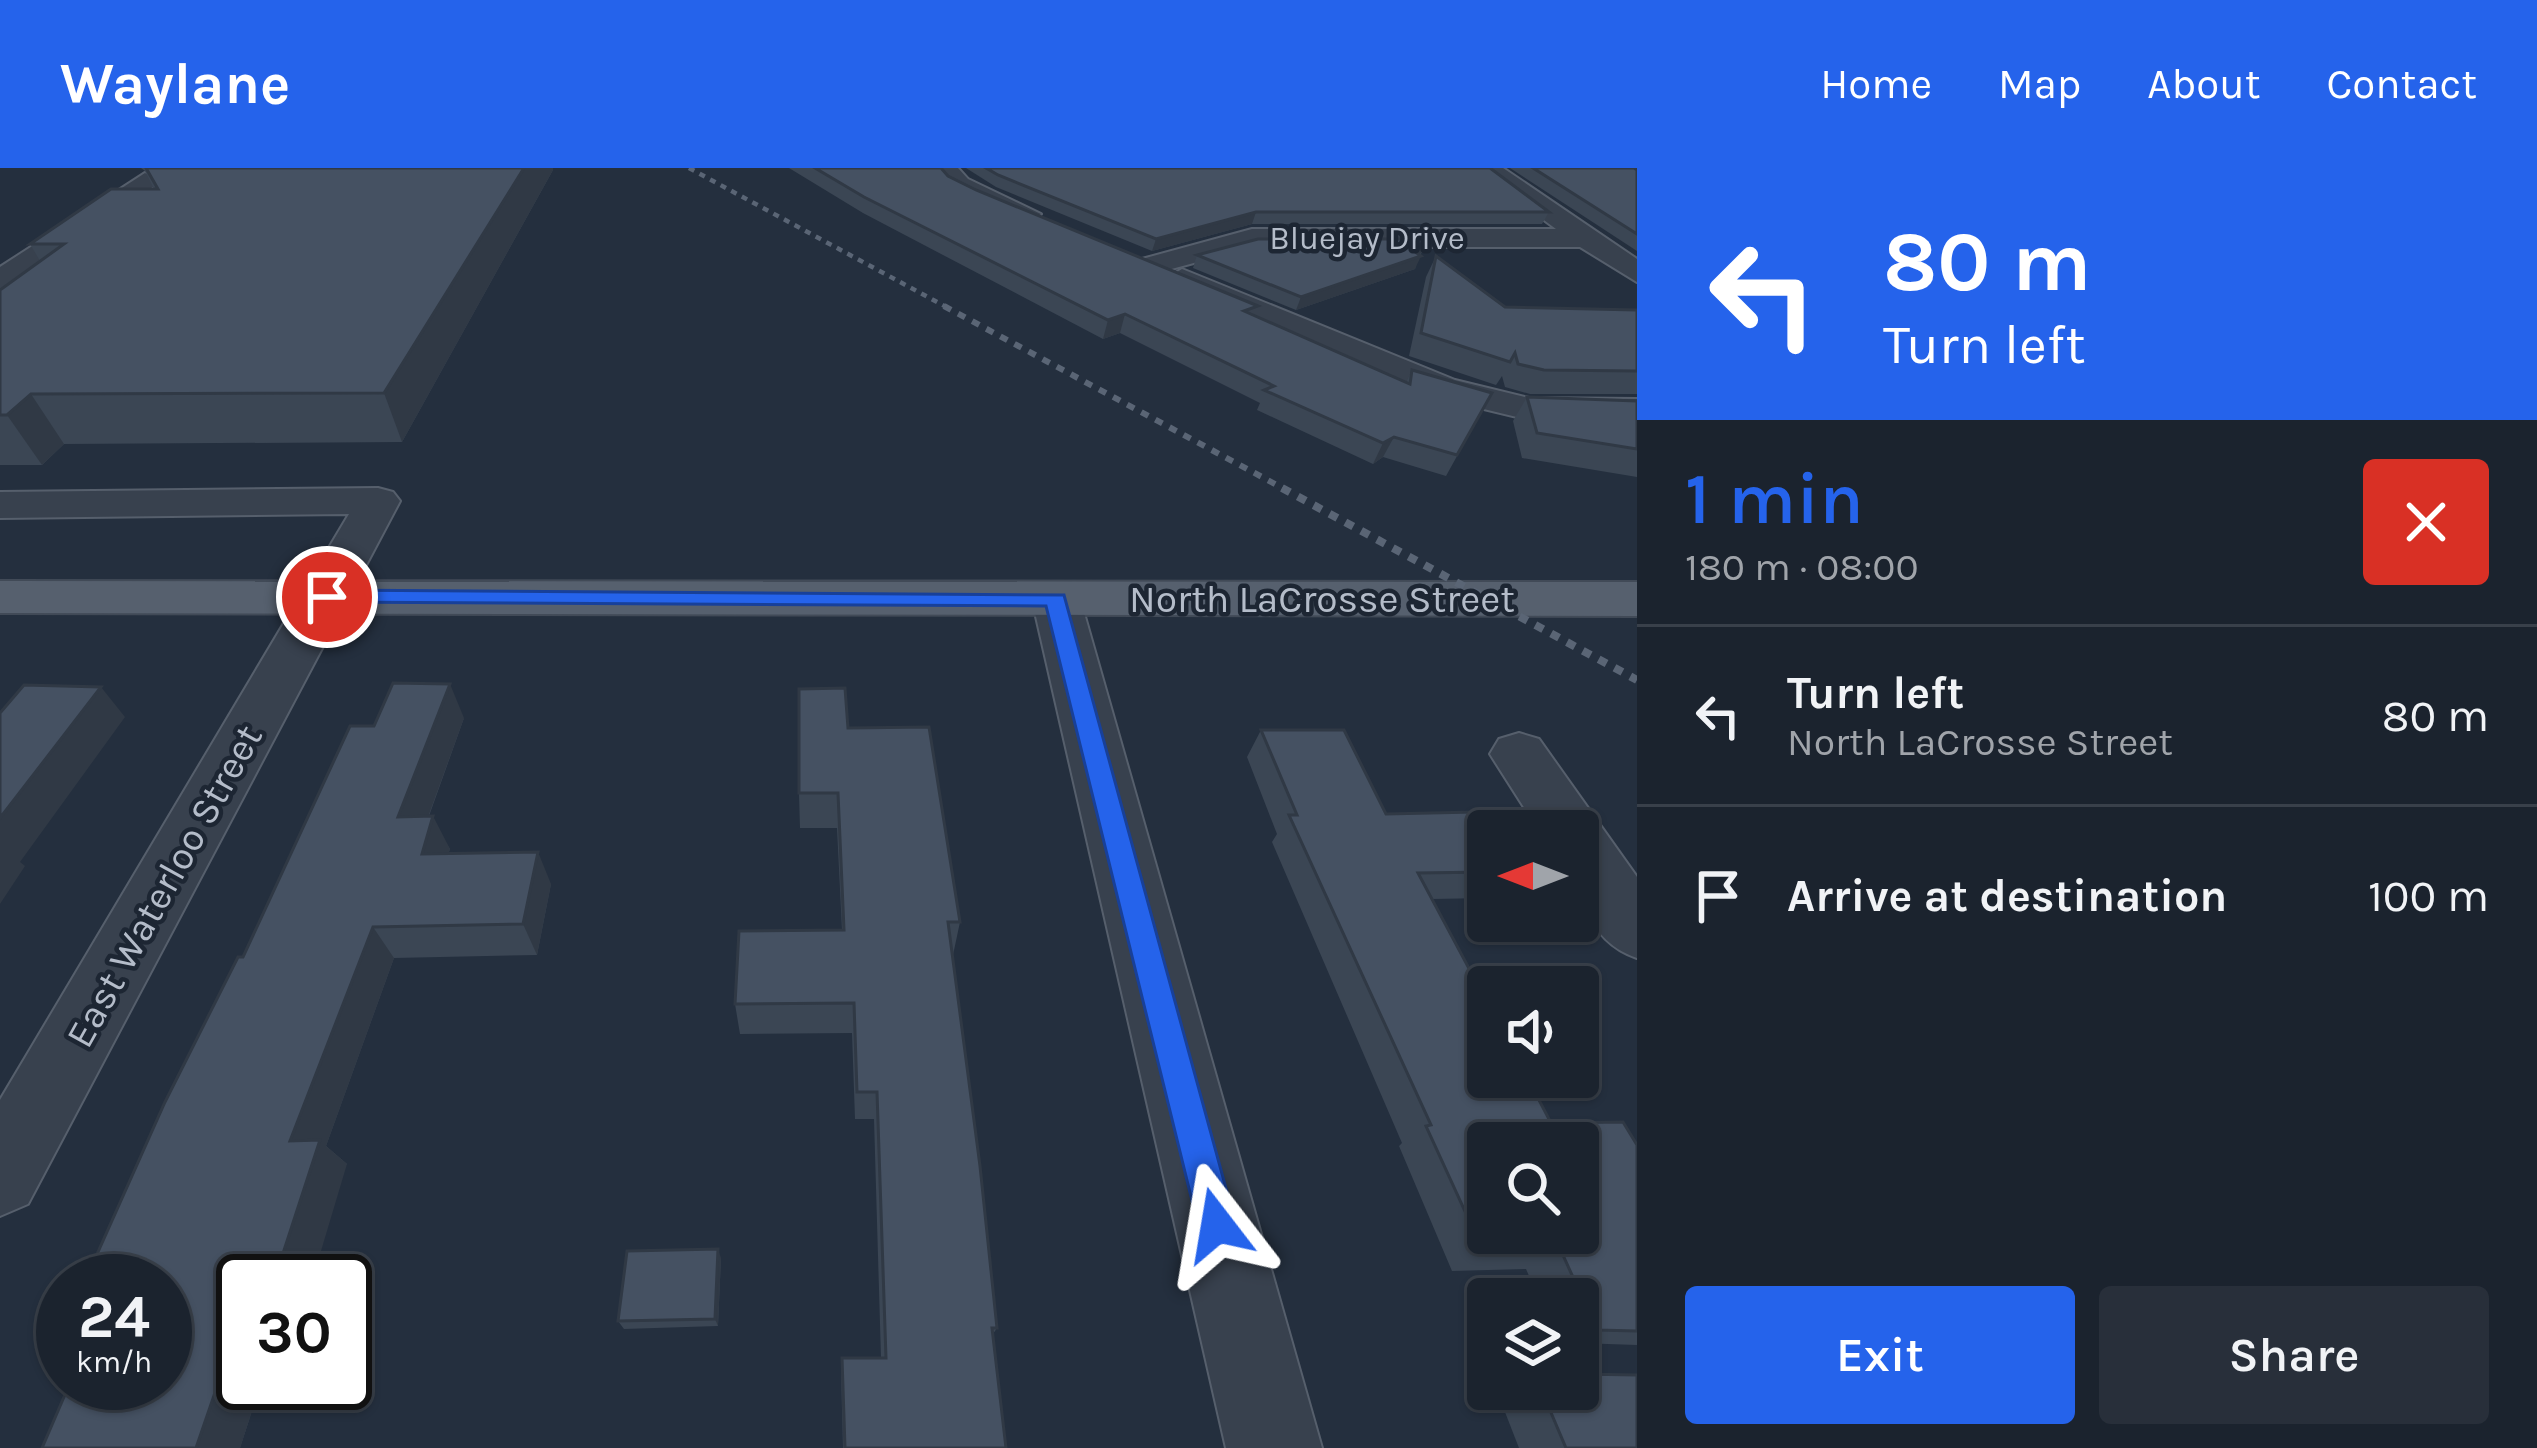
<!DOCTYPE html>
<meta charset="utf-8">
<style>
:root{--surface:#1b232e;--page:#282f3a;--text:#f1f3f6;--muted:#a0a4aa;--line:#39404a;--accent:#2563eb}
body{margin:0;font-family:Karla,sans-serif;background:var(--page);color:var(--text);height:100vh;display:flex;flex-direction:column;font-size:45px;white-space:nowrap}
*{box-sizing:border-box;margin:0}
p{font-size:39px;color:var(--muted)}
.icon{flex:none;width:66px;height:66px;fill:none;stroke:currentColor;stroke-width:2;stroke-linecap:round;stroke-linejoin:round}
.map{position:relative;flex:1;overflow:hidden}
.details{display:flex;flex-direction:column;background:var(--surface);width:900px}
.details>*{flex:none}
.top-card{background:#2563eb;color:#fff;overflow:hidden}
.needle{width:78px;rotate:270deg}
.tools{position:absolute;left:1467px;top:642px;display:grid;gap:24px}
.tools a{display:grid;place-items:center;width:132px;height:132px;border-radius:12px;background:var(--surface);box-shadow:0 3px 9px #0004,0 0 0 3px var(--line);font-size:60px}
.speed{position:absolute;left:36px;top:1086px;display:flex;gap:24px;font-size:60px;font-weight:700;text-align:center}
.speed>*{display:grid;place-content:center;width:156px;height:156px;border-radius:50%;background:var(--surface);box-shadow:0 3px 9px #0004,0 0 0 3px var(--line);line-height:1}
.speed small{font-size:30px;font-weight:400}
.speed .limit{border:6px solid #111;border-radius:18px;background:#fff;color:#111}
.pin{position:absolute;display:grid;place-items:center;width:102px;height:102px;color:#fff;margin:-51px;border:6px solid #fff;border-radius:50%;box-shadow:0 3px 12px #0007}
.me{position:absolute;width:132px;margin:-66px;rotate:346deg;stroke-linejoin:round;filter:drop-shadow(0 0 9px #0008)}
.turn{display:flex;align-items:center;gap:42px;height:252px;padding:0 48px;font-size:54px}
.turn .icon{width:156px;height:156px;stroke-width:2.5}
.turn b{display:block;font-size:84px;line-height:102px}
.round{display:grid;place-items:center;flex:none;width:126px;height:126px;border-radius:12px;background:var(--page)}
.head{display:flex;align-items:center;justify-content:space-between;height:204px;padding:0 48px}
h1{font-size:72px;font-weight:600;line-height:90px;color:var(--accent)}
.action{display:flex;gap:24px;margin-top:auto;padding:24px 48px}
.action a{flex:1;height:138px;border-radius:12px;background:var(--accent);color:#fff;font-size:48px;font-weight:600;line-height:138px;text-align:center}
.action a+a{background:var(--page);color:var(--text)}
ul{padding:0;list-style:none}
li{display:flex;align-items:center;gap:36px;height:180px;padding:0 48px;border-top:3px solid var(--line)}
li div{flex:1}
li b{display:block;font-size:45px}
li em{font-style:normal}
header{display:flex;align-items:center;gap:72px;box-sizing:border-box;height:168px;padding:0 60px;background:var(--accent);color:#fff}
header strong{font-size:57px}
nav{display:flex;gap:66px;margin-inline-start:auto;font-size:42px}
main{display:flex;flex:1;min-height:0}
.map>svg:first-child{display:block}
</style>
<header>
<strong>Waylane</strong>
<nav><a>Home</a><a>Map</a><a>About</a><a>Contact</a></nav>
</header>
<main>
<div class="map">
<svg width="1637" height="1280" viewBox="0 0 1637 1280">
<rect width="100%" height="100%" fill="#242f3e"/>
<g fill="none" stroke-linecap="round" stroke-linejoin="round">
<g stroke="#565f6c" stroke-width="4">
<g id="minor">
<path d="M 932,0 L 958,0 L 968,11 L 1041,46 L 1027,54 L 1017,52 L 950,21 Z"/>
<path d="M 1474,0 L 1503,0 L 1637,91 L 1637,114 L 1580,79 L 1253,79 L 1153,106 L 1138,97 L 1142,91 L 1252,61 L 1556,61 Z"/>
<path d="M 145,5 L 158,13 L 154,18 L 11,120 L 0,122 L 0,99 Z"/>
<path d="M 1182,101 L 1455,212 L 1529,230 L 1637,231 L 1637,253 L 1529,252 L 1430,228 L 1171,117 L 1167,110 Z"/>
<path d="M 378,320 L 393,324 L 400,333 L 28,1036 L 0,1048 L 0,932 L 349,346 L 0,350 L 0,324 Z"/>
<path d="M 1056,416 L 1073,420 L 1080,431 L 1322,1280 L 1226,1280 L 1032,431 L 1039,420 Z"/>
<path d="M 1519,565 L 1539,571 L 1637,709 L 1637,790 C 1580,770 1578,715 1578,663 L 1539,663 L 1490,586 L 1499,571 Z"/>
</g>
</g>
<g stroke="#414a57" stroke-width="4">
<path id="major" d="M 0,413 L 1637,414 L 1637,448 L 0,445 Z"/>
</g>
<use href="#minor" fill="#38414e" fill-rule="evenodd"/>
<use href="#major" fill="#56606e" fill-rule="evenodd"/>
<path stroke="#5a6575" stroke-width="4.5" stroke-dasharray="6 6" stroke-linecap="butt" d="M 689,0 L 950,141"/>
<path stroke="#5a6575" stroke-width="6" stroke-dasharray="8 8" stroke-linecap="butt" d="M 944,138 L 1288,323"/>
<path stroke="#5a6575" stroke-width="8" stroke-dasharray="9 9" stroke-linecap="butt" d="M 1282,320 L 1637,512"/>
</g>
<g fill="#3b4654">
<path d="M 141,0 L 553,0 L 553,2 L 402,274 L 64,276 L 42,297 L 0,297 L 0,122 L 40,93 L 30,76 L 154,21 L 145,3 Z"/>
<path d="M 789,0 L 941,0 L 948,8 L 976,22 L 1406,215 L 1412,202 L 1492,225 L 1446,308 L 1383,289 L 1373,296 L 1257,242 L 1260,235 L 1120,165 L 1103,171 L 863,45 Z"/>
<path d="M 966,0 L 1490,0 L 1549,44 L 1542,56 L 1252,56 L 1152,83 L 996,19 Z"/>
<path d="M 1510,0 L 1634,0 L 1637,2 L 1637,83 Z"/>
<path d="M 1424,83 L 1419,87 L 1415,101 L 1296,142 L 1193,100 L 1197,87 Z"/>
<path d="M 1436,88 L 1505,139 L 1637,142 L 1637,226 L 1530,226 L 1505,219 L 1502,208 L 1496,217 L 1409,188 L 1426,109 Z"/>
<path d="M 1527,229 L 1637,233 L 1637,309 L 1522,290 L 1513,253 Z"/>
<path d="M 464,550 L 429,648 L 450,681 L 448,686 L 551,716 L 537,787 L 394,790 L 326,978 L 347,996 L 243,1113 L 243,1215 L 261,1215 L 240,1280 L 42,1280 L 70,1215 L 243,789 Z"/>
<path d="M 848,560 L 960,754 L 953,787 L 997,1160 L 993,1166 L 1006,1280 L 843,1280 L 841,1205 L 842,1190 L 881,1190 L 874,951 L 855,951 L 852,865 L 740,866 L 735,836 L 842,762 L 837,660 L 800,660 L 799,625 Z"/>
<path d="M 1261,562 L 1386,646 L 1488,663 L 1488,730 L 1432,731 L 1551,955 L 1637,977 L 1637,1177 L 1578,1175 L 1578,1131 L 1539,1131 L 1526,1101 L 1452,1103 L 1399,978 L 1402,975 L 1272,674 L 1277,666 L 1247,589 Z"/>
<path d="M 721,1090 L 718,1158 L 624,1161 L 618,1153 Z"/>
<path d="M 1496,1221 L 1578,1221 L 1637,1280 L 1519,1280 Z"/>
</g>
<g fill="#303945">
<path d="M 524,0 L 553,0 L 553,2 L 402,274 L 384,225 Z"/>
<path d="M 1256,44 L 1252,56 L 1152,83 L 1156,71 Z"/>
<path d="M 1430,71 L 1424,83 L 1408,93 L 1421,88 L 1415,101 L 1296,142 L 1301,129 Z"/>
<path d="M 1125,146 L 1120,165 L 1103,171 L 1108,152 Z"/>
<path d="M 31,226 L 64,276 L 42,297 L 7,247 Z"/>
<path d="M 1394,269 L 1383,289 L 1373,296 L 1383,275 Z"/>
<path d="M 450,516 L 464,550 L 416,682 L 398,649 Z"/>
<path d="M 101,519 L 125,549 L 20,694 L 25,698 L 0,736 L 0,650 Z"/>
<path d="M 433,648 L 450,681 L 439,719 L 422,686 Z"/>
<path d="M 538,684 L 551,716 L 537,787 L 523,756 Z"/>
<path d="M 373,759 L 394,790 L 326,978 L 347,996 L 312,1113 L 274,1113 L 290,973 Z"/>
<path d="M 718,1081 L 721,1090 L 718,1158 L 715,1151 Z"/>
<path d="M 230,1181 L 243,1186 L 243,1215 L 261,1215 L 240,1280 L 196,1280 Z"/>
</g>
<g fill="#455162" stroke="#303945" stroke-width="3" fill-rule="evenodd">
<path d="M 146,0 L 524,0 L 384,225 L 31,226 L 7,247 L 0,247 L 0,122 L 64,76 L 30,76 L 111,21 L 158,21 Z"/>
<path d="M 815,0 L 941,0 L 948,8 L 976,22 L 1258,138 L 1244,143 L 1410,216 L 1412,202 L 1492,225 L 1457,287 L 1394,269 L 1383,275 L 1264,222 L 1274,218 L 1125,146 L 1108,152 L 864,29 Z"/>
<path d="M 986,0 L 1490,0 L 1549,44 L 1256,44 L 1156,71 L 998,7 Z"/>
<path d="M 1533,0 L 1634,0 L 1637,2 L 1637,66 Z"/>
<path d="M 1258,71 L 1430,71 L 1411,81 L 1421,88 L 1301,129 L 1197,87 Z"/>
<path d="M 1436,88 L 1505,139 L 1637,142 L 1637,203 L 1544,202 L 1518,196 L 1515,185 L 1510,194 L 1421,165 Z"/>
<path d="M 1527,229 L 1637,233 L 1637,281 L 1537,265 Z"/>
<path d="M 393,515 L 450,516 L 398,649 L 433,648 L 422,686 L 538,684 L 523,756 L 373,759 L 290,973 L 320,972 L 274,1113 L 243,1113 L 243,1181 L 230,1181 L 196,1280 L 42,1280 L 70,1215 L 165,1215 L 165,1113 L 85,1113 L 165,934 L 238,789 L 243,789 L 350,558 L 374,558 Z"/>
<path d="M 24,517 L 101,519 L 0,650 L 0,545 Z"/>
<path d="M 845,520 L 848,560 L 929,559 L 960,754 L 948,754 L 980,998 L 997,1160 L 992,1160 L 1006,1280 L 845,1280 L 842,1190 L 886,1190 L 877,924 L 857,924 L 854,835 L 735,836 L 739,763 L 844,762 L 838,625 L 799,625 L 799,521 Z"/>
<path d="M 1261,562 L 1344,562 L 1386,646 L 1519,643 L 1532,663 L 1488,663 L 1488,704 L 1418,705 L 1488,836 L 1488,909 L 1527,909 L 1551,955 L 1623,954 L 1637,977 L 1637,1163 L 1597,1162 L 1562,1085 L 1485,1087 L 1426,958 L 1431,957 L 1289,647 L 1297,647 ZM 1488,975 L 1578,975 L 1578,1065 L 1488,1065 Z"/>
<path d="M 718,1081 L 715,1151 L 618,1153 L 627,1083 Z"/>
<path d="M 63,1162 L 63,1186 L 52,1186 Z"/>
<path d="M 1578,1206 L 1637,1207 L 1637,1280 L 1566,1280 L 1541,1221 L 1578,1221 Z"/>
</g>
<path fill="#2563eb" stroke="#184099" stroke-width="3" d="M 327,422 L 1064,427 L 1236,1057 L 1230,1070 L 1217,1075 L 1203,1070 L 1198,1057 L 1046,438 L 320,434 L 316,429 Z"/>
<g text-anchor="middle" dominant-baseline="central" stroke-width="9" stroke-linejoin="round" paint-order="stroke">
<g font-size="33" fill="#b4bcc9" stroke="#1d2633">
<text x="1367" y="70">Bluejay Drive</text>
</g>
<g font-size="39" fill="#b4bcc9" stroke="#1d2633">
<text x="1322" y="431">North LaCrosse Street</text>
<text transform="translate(164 718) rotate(-61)">East Waterloo Street</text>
</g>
</g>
</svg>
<div class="tools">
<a><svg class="needle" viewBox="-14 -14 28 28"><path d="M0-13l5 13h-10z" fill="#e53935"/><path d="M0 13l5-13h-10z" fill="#a0a4aa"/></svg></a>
<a><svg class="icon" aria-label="sound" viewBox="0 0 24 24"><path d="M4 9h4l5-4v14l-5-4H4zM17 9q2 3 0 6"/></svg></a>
<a><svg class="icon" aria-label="search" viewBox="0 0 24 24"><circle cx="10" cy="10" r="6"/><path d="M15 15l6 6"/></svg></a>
<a><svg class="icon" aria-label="layers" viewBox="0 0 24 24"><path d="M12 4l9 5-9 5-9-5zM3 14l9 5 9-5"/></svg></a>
</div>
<div class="speed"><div>24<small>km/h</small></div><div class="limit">30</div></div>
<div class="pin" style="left:327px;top:429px;background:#d93025"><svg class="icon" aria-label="arrive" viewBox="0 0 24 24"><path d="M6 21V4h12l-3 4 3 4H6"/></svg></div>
<svg class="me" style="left:1217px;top:1057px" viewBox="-20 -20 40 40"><path d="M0-17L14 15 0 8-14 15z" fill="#2563eb" stroke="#fff" stroke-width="4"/></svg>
</div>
<section class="details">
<div class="top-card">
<div class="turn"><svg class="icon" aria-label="left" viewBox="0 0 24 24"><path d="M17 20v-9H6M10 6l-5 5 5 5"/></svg><div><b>80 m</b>Turn left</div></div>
</div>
<div class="head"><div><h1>1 min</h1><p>180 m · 08:00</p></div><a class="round" style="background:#d93025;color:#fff"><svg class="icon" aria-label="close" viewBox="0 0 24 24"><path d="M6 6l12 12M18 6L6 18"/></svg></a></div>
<ul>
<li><svg class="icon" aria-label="left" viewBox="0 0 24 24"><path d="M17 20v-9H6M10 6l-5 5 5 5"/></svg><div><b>Turn left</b><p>North LaCrosse Street</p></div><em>80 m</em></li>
<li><svg class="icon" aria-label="arrive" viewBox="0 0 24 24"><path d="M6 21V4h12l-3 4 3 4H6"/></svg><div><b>Arrive at destination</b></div><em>100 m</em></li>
</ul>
<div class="action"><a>Exit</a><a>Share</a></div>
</section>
</main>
